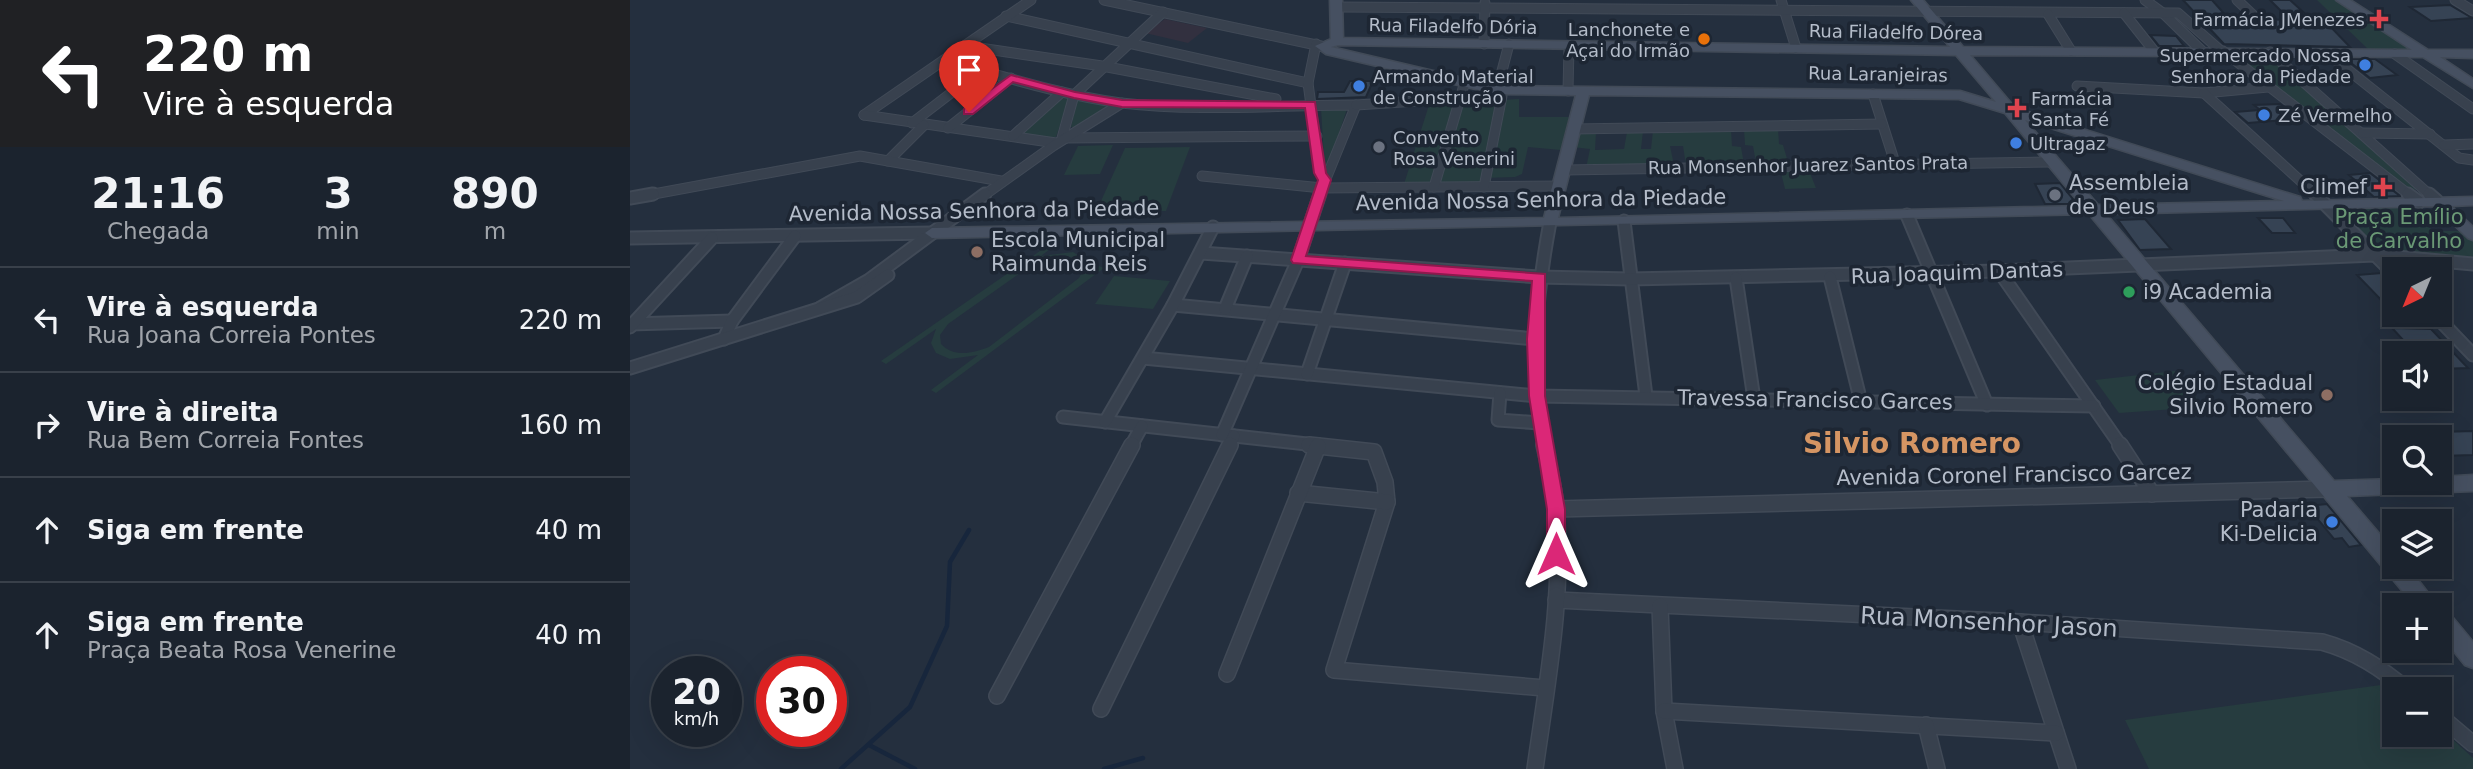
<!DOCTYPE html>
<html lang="pt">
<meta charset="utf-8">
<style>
:root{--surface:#1b232e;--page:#242b36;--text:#f1f3f6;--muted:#a0a4aa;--line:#39404a}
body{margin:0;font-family:"DejaVu Sans",sans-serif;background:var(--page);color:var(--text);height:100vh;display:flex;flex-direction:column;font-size:26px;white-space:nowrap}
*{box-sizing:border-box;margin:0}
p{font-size:23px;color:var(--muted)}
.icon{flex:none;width:38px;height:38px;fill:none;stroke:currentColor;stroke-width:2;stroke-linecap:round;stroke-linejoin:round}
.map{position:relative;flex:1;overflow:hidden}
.side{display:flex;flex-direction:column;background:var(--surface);width:630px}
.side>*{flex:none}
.top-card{background:#202124;color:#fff;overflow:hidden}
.needle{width:46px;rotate:223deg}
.buttons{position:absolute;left:1752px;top:257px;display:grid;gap:14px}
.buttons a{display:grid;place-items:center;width:70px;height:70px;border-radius:0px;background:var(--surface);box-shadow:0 7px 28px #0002,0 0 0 2px var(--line);font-size:35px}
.speed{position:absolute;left:21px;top:656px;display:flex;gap:14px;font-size:35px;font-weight:700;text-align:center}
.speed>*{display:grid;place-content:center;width:91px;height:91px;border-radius:50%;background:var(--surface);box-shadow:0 7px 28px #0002,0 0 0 2px var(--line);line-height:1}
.speed small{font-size:18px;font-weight:400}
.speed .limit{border:10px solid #d22;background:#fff;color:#111}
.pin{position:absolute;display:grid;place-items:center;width:60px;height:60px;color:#fff;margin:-72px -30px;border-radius:50% 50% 50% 0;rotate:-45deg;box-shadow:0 0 7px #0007}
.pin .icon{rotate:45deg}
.me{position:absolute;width:77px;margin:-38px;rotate:0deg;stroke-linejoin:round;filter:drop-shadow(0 0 5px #0008)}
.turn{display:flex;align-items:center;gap:24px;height:147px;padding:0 28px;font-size:32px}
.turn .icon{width:91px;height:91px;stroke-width:2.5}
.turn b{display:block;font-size:49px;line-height:60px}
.eta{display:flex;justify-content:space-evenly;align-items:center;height:119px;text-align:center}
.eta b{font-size:42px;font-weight:700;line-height:49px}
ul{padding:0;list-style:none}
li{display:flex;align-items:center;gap:21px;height:105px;padding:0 28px;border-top:2px solid var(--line)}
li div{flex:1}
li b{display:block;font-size:26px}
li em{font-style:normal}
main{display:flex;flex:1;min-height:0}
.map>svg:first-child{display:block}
</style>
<main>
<section class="side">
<div class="top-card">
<div class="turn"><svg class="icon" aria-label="left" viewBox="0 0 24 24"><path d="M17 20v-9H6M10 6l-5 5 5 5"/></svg><div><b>220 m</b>Vire à esquerda</div></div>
</div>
<div class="eta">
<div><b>21:16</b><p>Chegada</p></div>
<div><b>3</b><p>min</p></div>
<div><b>890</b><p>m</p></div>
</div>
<ul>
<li><svg class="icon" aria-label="left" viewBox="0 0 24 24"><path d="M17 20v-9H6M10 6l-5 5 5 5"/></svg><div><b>Vire à esquerda</b><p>Rua Joana Correia Pontes</p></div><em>220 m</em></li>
<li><svg class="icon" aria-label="right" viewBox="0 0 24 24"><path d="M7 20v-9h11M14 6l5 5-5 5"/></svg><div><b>Vire à direita</b><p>Rua Bem Correia Fontes</p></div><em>160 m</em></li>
<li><svg class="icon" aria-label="ahead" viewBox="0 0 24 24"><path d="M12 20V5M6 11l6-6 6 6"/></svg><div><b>Siga em frente</b></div><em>40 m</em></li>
<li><svg class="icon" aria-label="ahead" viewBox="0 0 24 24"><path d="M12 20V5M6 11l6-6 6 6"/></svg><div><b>Siga em frente</b><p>Praça Beata Rosa Venerine</p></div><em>40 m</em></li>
</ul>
</section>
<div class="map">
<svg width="1843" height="769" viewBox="0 0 1843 769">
<rect width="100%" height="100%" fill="#242f3e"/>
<path fill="#32303f" d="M 535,19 L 577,28 L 558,43 L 515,33 Z"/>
<g fill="#263c3f" fill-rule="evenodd">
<path d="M 1687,0 L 1709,0 L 1786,51 L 1738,49 Z"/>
<path d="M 1598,53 L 1639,54 L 1791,191 L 1778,188 Z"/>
<path d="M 431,96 L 439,99 L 426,137 L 420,138 L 390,134 Z"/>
<path d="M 447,99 L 479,105 L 475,111 L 446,128 L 441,127 Z"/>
<path d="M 889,99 L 889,117 L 939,117 L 931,150 L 898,147 L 892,174 L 885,177 L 853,178 L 852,185 L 774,184 L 799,105 Z"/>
<path d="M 691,108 L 717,109 L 695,175 Z"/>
<path d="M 1148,128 L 1149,144 L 1153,145 L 1158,162 L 1126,163 L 1123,146 L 1115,145 L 1114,129 Z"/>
<path d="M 1101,129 L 1102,146 L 1111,147 L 1114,164 L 1056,165 L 1053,146 L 1040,146 L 1044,165 L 956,168 L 960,149 L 942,147 L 945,131 L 966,132 L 965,150 L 994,149 L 997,132 L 1013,131 L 1011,149 L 1021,149 L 1023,130 Z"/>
<path d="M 483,145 L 470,174 L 434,175 L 448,146 Z"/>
<path d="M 560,147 L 536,211 L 466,212 L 495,148 Z"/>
<path d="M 1178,168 L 1186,188 L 1155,189 L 1150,169 Z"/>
<path d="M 1779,207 L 1803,231 L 1833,231 L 1843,240 L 1843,258 L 1749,250 L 1706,208 Z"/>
<path d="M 420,244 L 424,246 L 411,256 L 443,252 L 458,262 L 457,274 L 469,266 L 474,268 L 306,393 L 301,390 L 348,355 L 320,359 L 306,353 L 301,343 L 306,329 L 256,364 L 251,361 ZM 433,255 L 450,260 L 454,268 L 449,278 L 359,347 C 343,353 324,358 311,344 L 310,335 L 318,324 L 403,264 L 417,257 Z"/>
<path d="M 484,276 L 540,281 L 523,309 L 465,304 Z"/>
<path d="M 1545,371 L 1574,407 L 1489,413 L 1465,380 Z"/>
<path d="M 1751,685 L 1764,695 L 1764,735 L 1810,735 L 1810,728 L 1843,758 L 1843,769 L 1519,769 L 1495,720 Z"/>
</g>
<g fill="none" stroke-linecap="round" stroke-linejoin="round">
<g stroke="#17263c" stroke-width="4.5">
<path d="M 239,745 L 285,769"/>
<path d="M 211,769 L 280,707 L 317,626 L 320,562 L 339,530"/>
<path d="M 474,769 L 513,758"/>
</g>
</g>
<g fill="#364354" stroke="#1f2835" stroke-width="2">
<path d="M 1553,0 L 1582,0 L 1597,17 L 1616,18 L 1623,23 L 1630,19 L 1660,20 L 1640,0 L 1660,0 L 1683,21 L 1696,22 L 1720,47 L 1594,44 Z"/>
<path d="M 1820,5 L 1842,18 L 1801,21 L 1780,7 Z"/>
<path d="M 1520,35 L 1546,36 L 1554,46 L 1529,46 Z"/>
<path d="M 1716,59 L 1745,59 L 1767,75 L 1740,78 Z"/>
<path d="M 720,81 L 743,81 L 736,97 L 687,99 L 688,92 L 714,92 Z"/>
<path d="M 1650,104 L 1669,119 L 1618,123 L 1605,112 L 1630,110 L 1624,105 Z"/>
<path d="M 1740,173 L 1770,196 L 1744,197 L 1719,175 Z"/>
<path d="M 1430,183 L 1447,204 L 1415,204 L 1405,184 Z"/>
<path d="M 1628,218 L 1653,218 L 1665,233 L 1642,233 Z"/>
<path d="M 1515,219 L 1541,249 L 1510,250 L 1488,220 Z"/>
<path d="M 1752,273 L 1764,285 L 1764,306 L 1757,306 L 1727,275 Z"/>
<path d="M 1762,328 L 1801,329 L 1838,368 L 1810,369 L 1810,354 L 1786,354 Z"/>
<path d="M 1843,431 L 1843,455 L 1810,456 L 1810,432 Z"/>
<path d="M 1697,504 L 1731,545 L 1719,547 L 1712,538 L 1704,539 L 1677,506 Z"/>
</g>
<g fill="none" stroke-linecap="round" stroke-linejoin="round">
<g stroke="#414a57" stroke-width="11">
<g id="street-far2">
<path d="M 474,0 L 691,46"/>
<path d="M 1151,0 L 1166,48"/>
<path d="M 1515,0 L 1534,14 L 1573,52"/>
<path d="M 1607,0 L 1624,16"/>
<path d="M 1825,0 L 1843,11"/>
<path d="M 707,7 L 1548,13 L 1591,51"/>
<path d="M 1494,13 L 1524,51"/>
<path d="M 1418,14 L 1441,51"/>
<path d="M 376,16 L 678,83"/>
<path d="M 686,44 L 678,83 L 690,173 L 694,180"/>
<path d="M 854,44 L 855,3"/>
<path d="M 336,46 L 472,66 L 646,99"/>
<path d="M 1593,51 L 1781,196"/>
<path d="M 1640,52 L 1801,196"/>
<path d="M 1698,54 L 1829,158 L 1843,160"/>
<path d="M 1765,54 L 1843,109"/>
<path d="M 314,60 C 372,76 431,95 491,103 C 568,112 649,105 726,105 L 689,196"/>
<path d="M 1447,86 L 1574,93 L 1638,87"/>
<path d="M 867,90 L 879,44"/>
<path d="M 938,91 L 939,46"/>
<path d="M 1574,93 L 1687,196"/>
<path d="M 1243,94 L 1265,163"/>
<path d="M 726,105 L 865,96"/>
<path d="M 234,115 L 401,0"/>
<path d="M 234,115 L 426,143"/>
<path d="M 282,123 L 351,70"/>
<path d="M 318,128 L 381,78"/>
<path d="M 943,129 L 1252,124"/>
<path d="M 1733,133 L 1800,134"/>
<path d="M 383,136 L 432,92"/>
<path d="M 432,138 L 444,95 L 533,12"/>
<path d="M 435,138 L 687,136"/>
<path d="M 1814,145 L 1843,144"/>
<path d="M 258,161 L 294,125"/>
<path d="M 935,170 L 1421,162"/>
<path d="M 572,176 L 692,188 L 930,186"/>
<path d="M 804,187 L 834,85"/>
<path d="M 854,187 L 872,96"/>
<path d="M 13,196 L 230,156 L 371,181"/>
<path d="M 353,196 L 423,146 L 492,103"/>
</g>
</g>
<g stroke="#414a57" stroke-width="15">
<g id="street-far1">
<path d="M 1685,194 L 1764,274"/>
<path d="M 1778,194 L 1789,202"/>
<path d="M 1799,194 L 1807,201"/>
<path d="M 0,198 L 23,194"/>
<path d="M 1277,215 L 1357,405"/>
<path d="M 994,221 L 1016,396"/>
<path d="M 0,238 L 302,233"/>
<path d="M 571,253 L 909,277 L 1000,279 L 1369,271 L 1745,255 L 1843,264"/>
<path d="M 1369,271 L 1491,446"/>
<path d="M 1200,277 L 1231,402"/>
<path d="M 1106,278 L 1124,399"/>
<path d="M 543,305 L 905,339"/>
<path d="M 190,308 L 239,280 L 355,194"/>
<path d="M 595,309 L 617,256"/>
<path d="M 1805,315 L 1843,355"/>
<path d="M 0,324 L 102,321"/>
<path d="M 0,327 L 82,238"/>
<path d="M 94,339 L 102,321 L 165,236"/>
<path d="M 513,358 L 907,396 L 1464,406"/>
<path d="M 0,368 L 227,297 L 258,275"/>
<path d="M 677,374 L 715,263"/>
<path d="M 870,393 L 868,420 L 910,423"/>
<path d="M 433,417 L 695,446"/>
<path d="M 475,422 L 543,305 L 583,227"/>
<path d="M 592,435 L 668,260 L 690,194"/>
<path d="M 501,446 L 512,426"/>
<path d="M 599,446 L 604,436"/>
<path d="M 915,446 C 899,371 906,297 920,222"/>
</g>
</g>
<g stroke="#414a57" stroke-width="18">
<g id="street">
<path d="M 679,445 L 744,452 L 755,482 L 757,502 L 704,670 L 915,688"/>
<path d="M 1490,445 L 1522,494"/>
<path d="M 668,493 L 757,502"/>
<path d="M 926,509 L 1698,489"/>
<path d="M 926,600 L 1390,622 L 1692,642 C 1725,651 1751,668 1777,690"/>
<path d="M 1030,606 L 1034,711 L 1045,769"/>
<path d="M 1390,622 L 1438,769"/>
<path d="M 597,674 L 688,446"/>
<path d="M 367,696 L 502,445"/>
<path d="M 471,709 L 600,445"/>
<path d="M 1034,711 L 1426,733"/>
<path d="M 1810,716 L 1843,744"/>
<path d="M 1296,725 L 1307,769"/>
<path d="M 905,769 C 917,683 934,595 926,508 C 924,487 919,466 914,445"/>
</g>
</g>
<g stroke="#414a57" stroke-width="3">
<g id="secondary">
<path d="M 700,0 L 712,0 L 713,38 L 1320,47 L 1281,0 L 1293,0 L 1333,47 L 1782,50 L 1706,0 L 1720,0 L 1798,50 L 1843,50 L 1843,58 L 1810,57 L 1843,79 L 1843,88 L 1793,57 L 1340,55 L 1385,108 L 1670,197 L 1672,201 L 1843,197 L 1843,205 L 1821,206 L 1843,227 L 1843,240 L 1838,238 L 1804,206 L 1476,214 L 1704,481 L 1764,479 L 1764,483 L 1810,483 L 1810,477 L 1843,475 L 1843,491 L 1717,496 L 1764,551 L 1764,567 L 1778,567 L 1808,606 L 1785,606 L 1459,214 L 302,238 L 295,233 L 302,228 L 914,218 L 946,95 L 867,94 L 696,54 L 685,46 L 701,39 ZM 708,45 L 1326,55 L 1366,102 L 1330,91 L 867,86 L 701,47 ZM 959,95 L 1329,99 L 1375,113 L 1452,206 L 928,218 ZM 1395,120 L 1654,201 L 1468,205 Z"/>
<path d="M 1810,610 L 1818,612 L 1843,642 L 1843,668 L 1835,665 L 1810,634 Z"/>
</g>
</g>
<use href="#street-far2" stroke="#38414e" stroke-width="9"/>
<use href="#street-far1" stroke="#38414e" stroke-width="11"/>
<use href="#street" stroke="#38414e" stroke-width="15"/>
<use href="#secondary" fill="#465061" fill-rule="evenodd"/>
</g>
<path fill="#db2777" stroke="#8e194d" stroke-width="2" d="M 381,75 L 445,92 L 492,100 L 685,102 L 696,173 L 701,180 L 676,256 L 915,274 L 915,396 L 935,509 L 935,554 L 932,560 L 926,562 L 919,560 L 917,554 L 917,509 L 899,396 L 897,339 L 902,281 L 663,263 L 661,260 L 688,180 L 684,173 L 675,108 L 492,107 L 444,98 L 383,82 L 343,114 L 334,114 L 334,109 Z"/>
<g fill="#e0444e" stroke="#1d2633" stroke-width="2.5">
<path d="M1745.5 8.5h7v7h7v7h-7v7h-7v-7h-7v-7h7z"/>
<path d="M1383.5 97.5h7v7h7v7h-7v7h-7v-7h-7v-7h7z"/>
<path d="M1749.5 176.5h7v7h7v7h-7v7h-7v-7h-7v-7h7z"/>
</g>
<circle fill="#e8710a" stroke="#1d2633" stroke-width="2.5" cx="1074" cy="39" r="7"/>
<g fill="#3f7fe0" stroke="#1d2633" stroke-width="2.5">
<circle cx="1735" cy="65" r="7"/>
<circle cx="729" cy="86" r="7"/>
<circle cx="1634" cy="115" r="7"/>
<circle cx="1386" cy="143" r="7"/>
<circle cx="1702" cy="522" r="7"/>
</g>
<g fill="#6b7280" stroke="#1d2633" stroke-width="2.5">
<circle cx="749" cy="147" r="7"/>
<circle cx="1425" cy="195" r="7"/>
</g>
<g fill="#8d6e63" stroke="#1d2633" stroke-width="2.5">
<circle cx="347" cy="252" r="7"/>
<circle cx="1697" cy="395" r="7"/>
</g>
<circle fill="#2e9e5b" stroke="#1d2633" stroke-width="2.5" cx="1499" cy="292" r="7"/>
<g text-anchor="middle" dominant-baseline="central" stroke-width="7" stroke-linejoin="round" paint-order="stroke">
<g font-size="18" fill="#b4bcc9" stroke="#1d2633" text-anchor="start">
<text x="1735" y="19" text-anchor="end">Farmácia JMenezes</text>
<text x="1060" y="29" text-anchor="end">Lanchonete e<tspan x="1060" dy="21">Açai do Irmão</tspan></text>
<text x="1721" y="55" text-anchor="end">Supermercado Nossa<tspan x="1721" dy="21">Senhora da Piedade</tspan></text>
<text x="743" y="76">Armando Material<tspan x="743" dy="21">de Construção</tspan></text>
<text x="1401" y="98">Farmácia<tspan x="1401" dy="21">Santa Fé</tspan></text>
<text x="1648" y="115">Zé Vermelho</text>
<text x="763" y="137">Convento<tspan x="763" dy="21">Rosa Venerini</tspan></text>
<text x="1400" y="143">Ultragaz</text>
</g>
<g font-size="18" fill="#b4bcc9" stroke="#1d2633">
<text transform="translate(823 26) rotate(1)">Rua Filadelfo Dória</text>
<text transform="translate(1266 32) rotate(1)">Rua Filadelfo Dórea</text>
<text transform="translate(1248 74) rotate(1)">Rua Laranjeiras</text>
<text transform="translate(1178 165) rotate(-1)">Rua Monsenhor Juarez Santos Prata</text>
</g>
<g font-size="21" fill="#b4bcc9" stroke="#1d2633" text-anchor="start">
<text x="1439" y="183">Assembleia<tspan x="1439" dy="24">de Deus</tspan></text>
<text x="1737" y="187" text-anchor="end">Climef</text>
<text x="361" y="240">Escola Municipal<tspan x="361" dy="24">Raimunda Reis</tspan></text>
<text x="1513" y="292">i9 Academia</text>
<text x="1683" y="383" text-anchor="end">Colégio Estadual<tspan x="1683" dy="24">Silvio Romero</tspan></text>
<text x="1688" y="510" text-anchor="end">Padaria<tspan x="1688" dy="24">Ki-Delicia</tspan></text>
</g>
<g font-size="21" fill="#b4bcc9" stroke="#1d2633">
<text transform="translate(911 200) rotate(-1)">Avenida Nossa Senhora da Piedade</text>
<text transform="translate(344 211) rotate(-1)">Avenida Nossa Senhora da Piedade</text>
<text transform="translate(1327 273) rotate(-2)">Rua Joaquim Dantas</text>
<text transform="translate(1185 400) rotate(1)">Travessa Francisco Garces</text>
<text transform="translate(1384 475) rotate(-1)">Avenida Coronel Francisco Garcez</text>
</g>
<g font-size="21" fill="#6b9a76" stroke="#1d2633">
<text x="1769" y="217">Praça Emílio<tspan x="1769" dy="24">de Carvalho</tspan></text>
</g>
<g font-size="24" fill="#b4bcc9" stroke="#1d2633">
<text transform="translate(1359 622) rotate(3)">Rua Monsenhor Jason</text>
</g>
<g font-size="28" font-weight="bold" fill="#d59563" stroke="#1d2633">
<text x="1282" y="443">Silvio Romero</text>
</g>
</g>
</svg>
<div class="buttons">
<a><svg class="needle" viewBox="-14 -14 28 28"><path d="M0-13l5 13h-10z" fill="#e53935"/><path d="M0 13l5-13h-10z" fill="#a0a4aa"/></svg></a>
<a><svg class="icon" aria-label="sound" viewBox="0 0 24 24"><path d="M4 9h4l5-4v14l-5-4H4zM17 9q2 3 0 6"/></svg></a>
<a><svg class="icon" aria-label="search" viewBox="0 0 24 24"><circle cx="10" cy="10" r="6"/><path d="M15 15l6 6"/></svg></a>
<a><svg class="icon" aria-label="layers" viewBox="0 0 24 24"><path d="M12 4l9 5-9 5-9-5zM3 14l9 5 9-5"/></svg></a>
<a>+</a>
<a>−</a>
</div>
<div class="speed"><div>20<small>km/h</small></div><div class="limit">30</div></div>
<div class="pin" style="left:339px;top:112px;background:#d93025"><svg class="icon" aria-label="arrive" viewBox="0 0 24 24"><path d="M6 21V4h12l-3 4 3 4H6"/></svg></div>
<svg class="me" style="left:926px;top:554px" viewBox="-20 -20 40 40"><path d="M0-17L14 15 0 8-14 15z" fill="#db2777" stroke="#fff" stroke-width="4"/></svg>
</div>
</main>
